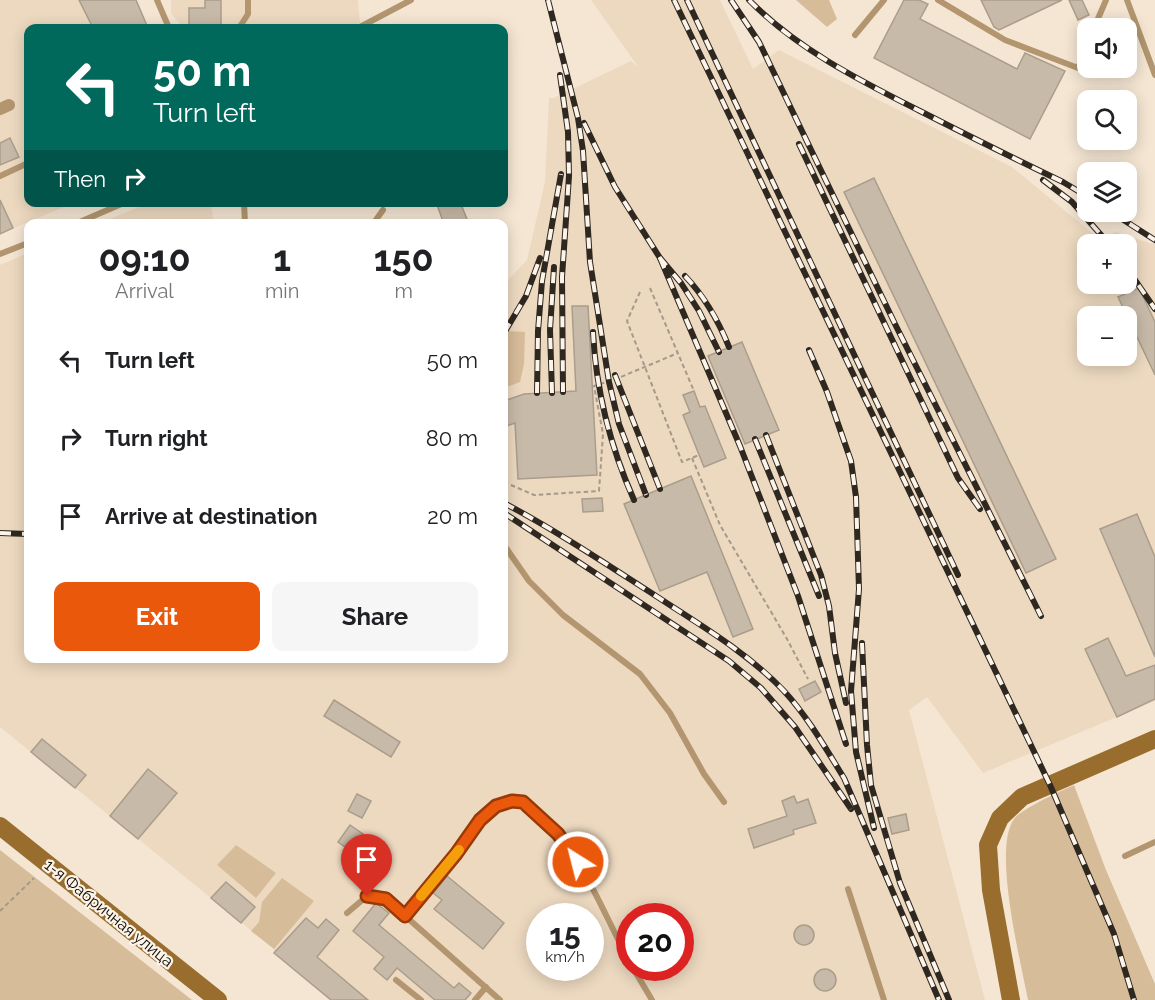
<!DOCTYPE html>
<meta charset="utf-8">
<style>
:root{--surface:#fff;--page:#f6f6f6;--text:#202124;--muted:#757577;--accent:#ea580c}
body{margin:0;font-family:Raleway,sans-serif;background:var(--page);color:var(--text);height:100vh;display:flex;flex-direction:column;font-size:22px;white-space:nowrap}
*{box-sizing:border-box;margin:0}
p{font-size:20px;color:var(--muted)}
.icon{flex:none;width:33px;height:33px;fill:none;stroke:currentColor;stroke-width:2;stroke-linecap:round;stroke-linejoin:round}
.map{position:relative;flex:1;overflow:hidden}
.details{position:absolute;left:24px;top:219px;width:484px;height:444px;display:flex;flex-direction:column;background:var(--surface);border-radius:12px;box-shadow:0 3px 15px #0003}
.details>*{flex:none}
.hud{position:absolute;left:24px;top:24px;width:484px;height:183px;border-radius:12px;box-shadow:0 3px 15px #0003;background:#00695c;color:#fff;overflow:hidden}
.fabs{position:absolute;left:1077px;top:18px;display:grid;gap:12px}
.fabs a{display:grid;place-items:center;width:60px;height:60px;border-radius:12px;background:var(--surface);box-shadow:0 3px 15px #0003;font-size:30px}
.speed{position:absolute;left:526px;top:903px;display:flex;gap:12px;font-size:30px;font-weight:700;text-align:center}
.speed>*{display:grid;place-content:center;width:78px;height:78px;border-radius:50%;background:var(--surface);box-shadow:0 3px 15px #0003;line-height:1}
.speed small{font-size:15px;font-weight:400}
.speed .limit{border:9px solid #d22;background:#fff;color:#111}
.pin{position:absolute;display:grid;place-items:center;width:51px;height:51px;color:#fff;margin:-62px -26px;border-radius:50% 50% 50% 0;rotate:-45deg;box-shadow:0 0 6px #0007}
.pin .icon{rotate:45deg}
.me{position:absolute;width:66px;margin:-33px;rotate:324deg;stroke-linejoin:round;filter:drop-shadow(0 0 4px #0008)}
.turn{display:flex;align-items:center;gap:21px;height:126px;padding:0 30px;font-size:27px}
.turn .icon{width:78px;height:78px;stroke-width:2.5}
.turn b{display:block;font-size:42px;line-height:51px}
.then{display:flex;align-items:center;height:57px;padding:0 30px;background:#0003;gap:12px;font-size:22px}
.eta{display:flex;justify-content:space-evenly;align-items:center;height:102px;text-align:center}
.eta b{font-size:36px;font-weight:700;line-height:42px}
.primary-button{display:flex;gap:12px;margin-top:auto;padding:12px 30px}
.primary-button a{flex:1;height:69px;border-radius:12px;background:var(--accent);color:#fff;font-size:24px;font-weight:700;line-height:69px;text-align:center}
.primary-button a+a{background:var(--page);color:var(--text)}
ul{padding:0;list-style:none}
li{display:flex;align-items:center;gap:18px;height:78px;padding:0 30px}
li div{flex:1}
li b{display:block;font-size:22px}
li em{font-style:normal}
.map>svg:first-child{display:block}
</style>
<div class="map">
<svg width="1155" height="1000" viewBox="0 0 1155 1000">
<rect width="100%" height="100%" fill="#f5e6d3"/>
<g fill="#edd9c0" fill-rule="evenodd">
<path d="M 0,0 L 136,0 L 148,28 L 28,28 L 28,202 L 73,203 L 0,234 Z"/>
<path d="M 171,0 L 358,0 L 360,23 L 348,28 L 183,28 L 171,13 Z"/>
<path d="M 591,0 L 720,0 L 753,69 L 779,50 L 1012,167 L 1103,242 L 1115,232 L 1153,244 L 1155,242 L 1155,701 L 983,773 L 927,697 L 909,710 L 985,1000 L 331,1000 L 274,953 L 274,949 L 0,727 L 0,265 L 28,253 L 28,658 L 504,658 L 504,284 L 527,260 L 545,182 L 549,98 L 554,98 L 631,61 L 639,68 ZM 1088,244 L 1126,244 L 1126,284 L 1088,284 ZM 1088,316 L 1126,316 L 1126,356 L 1088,356 ZM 540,916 L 591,916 L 591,968 L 540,968 ZM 630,916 L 681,916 L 681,968 L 630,968 Z"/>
<path d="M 151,202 L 211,203 L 214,223 L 100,223 Z"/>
</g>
<g fill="#d7bc9a">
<path d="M 796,0 L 829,0 L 837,19 L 827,27 Z"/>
<path d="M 508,331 L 525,332 L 524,364 L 520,382 L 504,388 L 504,336 Z"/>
<path d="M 1074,785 L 1106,870 L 1155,984 L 1155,1000 L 1028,1000 C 1021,962 992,850 1014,819 C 1021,809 1061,791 1074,785 Z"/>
<path d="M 236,845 L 276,873 L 256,898 L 217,865 Z"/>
<path d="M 0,850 L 192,1000 L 0,1000 Z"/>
<path d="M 282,878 L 314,901 L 274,949 L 251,931 L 259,922 L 262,902 Z"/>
</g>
<g fill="#c8baa8" stroke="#aa9d8b" stroke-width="1.5">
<path d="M 79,0 L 136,0 L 148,28 L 93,28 Z"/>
<path d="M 205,0 L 221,0 L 221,28 L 189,28 L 189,8 L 205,8 Z"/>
<path d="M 904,0 L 919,0 L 928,4 L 920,19 L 1017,69 L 1025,53 L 1065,71 L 1030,139 L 874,58 Z"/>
<path d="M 981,0 L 1062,0 L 999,30 L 994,27 Z"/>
<path d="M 1069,0 L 1082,0 L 1089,15 L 1078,20 Z"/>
<path d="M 10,138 L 19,157 L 0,165 L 0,143 Z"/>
<path d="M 874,178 L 1056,559 L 1026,573 L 844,192 Z"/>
<path d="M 0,200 L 13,228 L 0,234 Z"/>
<path d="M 436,202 L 460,202 L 469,224 L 444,224 Z"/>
<path d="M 1139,288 L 1155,322 L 1155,375 L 1118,297 Z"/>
<path d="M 572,306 L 588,306 L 597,475 L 518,479 L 515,423 L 504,427 L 504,401 L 524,394 L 576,391 Z"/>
<path d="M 742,342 L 779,430 L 745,444 L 708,356 Z"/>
<path d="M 694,391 L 700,407 L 705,406 L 726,458 L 704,467 L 683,415 L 690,412 L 683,395 Z"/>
<path d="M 691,476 L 753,629 L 733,637 L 707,572 L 660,591 L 624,504 Z"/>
<path d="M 602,498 L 603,511 L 583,512 L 582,499 Z"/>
<path d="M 1137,514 L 1155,557 L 1155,657 L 1100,529 Z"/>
<path d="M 1108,638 L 1126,676 L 1155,665 L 1155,699 L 1117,717 L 1085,649 Z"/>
<path d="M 815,681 L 821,692 L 805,701 L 799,689 Z"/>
<path d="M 334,700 L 400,742 L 391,757 L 324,716 Z"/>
<path d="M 42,739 L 86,775 L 75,788 L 31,752 Z"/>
<path d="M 148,769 L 177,793 L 138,839 L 110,816 Z"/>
<path d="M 357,794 L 371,801 L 362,818 L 348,811 Z"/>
<path d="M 794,796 L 797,803 L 808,799 L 816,823 L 793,830 L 794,834 L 754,848 L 748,829 L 787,816 L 782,801 Z"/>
<path d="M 906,814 L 909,830 L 892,834 L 888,818 Z"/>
<path d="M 350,825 L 363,834 L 351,851 L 338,842 Z"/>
<path d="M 447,876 L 504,923 L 483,949 L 434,909 L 442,900 L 433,893 Z"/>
<path d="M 226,882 L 255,907 L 241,923 L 211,898 Z"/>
<path d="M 376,903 L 389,913 L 379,925 L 454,988 L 459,983 L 471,993 L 465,1000 L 435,1000 L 397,968 L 387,980 L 374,969 L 384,957 L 353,931 Z"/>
<path d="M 306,918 L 318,928 L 326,919 L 339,930 L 317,957 L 368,1000 L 331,1000 L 274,953 Z"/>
<circle cx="804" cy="935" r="10"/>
<circle cx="825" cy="980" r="11"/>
</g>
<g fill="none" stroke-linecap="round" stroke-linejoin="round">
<g stroke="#a5998b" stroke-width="2" stroke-dasharray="4.5 3" stroke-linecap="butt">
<path d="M 650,288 L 694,391"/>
<path d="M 640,292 L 627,321 L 682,462 L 699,455"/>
<path d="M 692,458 L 720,525 L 787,639 L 808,679"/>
<path d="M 504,482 L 534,495 L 599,491 L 603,434 L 594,386 L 616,379 L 678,353"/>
<path d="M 0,911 L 34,878"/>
</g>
<g stroke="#b3966f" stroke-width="6">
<path d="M 157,0 L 169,28"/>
<path d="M 938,0 L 1005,40 L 1078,68 L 1088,44"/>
<path d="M 1127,0 L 1155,75"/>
<path d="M 239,28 L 248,14 L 248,0"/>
<path d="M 358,28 L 411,0"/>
<path d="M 1094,28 L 1106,0"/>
<path d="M 855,35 L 884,0"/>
<path d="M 0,176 L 28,163"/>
<path d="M 244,202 L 245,224"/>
<path d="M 75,224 L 126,202"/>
<path d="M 373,224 L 383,210"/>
<path d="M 0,254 L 28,243"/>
<path d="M 504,545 L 529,581 L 563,615 L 640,674 L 670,713 L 704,774 L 724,802"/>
<path d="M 1125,856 L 1155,842"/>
<path d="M 848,889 L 884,1000"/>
<path d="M 347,913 L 367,896 L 386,899 L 500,1000"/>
<path d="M 405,916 C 421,896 438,876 454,856 C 467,840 477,819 495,807 C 515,793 527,806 542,819 C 585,858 602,912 630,962"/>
<path d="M 633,968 L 652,1000"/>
<path d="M 396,980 L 421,1000"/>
<path d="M 475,1000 L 486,987"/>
</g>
<path stroke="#b3966f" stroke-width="12" d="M 0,109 L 9,105"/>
<g stroke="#986d2e" stroke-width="18">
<path d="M 0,826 L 218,1000"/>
<path d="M 1011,1000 L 991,890 L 988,845 L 1000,818 L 1022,797 L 1155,739"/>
</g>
<g stroke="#2f2821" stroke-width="6">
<g id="rail">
<path d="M 548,0 L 578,118 L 583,151 L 590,262 L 609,382 L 619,424 L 646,495"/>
<path d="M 674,0 L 1050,785 L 1114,934 L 1134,1000"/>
<path d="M 687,0 L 958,575"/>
<path d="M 731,0 L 759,42 L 896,326 L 1041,616"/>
<path d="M 749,0 C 797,49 859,80 920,111 C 967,135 1015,159 1063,182 L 1088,197"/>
<path d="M 560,75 L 568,132 L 569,176 L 562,277 L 563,392"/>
<path d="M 584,123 L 615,187 L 660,258 L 681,283 L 699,311 L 719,352"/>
<path d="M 799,144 L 958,478 L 980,509"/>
<path d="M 1043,180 L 1072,202 L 1109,244"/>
<path d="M 1111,212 L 1155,240"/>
<path d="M 660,258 L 740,446 L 798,596 L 846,744"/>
<path d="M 1126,267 L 1155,309"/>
<path d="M 685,276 C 705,297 718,320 729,347"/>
<path d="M 593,332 C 596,391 610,446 634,500"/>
<path d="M 504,333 L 526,296 L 540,258"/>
<path d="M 809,350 L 827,392 L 851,461 L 856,497 L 859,589 L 851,691 L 856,752 L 874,828"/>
<path d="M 615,375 L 660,489"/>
<path d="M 537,393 L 538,331 L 542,281 L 561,174"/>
<path d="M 552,393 L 550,330 L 554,267"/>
<path d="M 766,435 L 821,575 L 829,606 L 835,653 L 846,703"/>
<path d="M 755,439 L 819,596"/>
<path d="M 504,503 C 557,531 606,564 656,596 C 700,625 748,653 784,691 C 808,717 826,749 844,778 L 939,1000"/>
<path d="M 504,513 L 729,661 L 761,688 L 795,727 L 851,809"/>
<path d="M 0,533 L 28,534"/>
<path d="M 862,643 L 867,745 L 871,785 L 900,883 L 949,1000"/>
</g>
</g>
<use href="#rail" stroke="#fdf4e9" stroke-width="4" stroke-dasharray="11" stroke-linecap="butt"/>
</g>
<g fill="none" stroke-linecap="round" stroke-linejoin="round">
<g stroke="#983908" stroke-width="15">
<path id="route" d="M 367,896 L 386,899 L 405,916 L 456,854 L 480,820 L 496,806 L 512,801 L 523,802 L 558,834 L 578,862"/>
</g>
<use href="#route" stroke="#ea580c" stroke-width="10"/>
<path stroke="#f59e0b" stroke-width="10" d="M 421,896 L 459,850"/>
</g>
<g text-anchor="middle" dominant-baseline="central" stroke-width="4.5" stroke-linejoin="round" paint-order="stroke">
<g font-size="16" fill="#0f0a05" stroke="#fdf4e9">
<text transform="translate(109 913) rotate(39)">1-я Фабричная улица</text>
</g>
</g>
</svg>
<div class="fabs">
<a><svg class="icon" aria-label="sound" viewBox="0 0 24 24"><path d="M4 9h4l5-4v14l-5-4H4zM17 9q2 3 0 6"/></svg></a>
<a><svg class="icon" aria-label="search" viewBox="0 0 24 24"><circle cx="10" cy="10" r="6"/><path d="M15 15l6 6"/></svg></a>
<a><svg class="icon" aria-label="layers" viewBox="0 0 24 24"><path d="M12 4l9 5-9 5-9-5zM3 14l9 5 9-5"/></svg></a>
<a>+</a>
<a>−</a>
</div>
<div class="speed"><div>15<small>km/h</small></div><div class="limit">20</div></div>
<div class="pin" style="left:367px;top:896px;background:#d93025"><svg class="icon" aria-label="arrive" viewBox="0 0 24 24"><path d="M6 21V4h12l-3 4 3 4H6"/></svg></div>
<svg class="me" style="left:578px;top:862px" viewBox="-20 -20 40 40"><circle r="17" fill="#ea580c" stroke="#fff" stroke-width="3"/><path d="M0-11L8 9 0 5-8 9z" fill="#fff"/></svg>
<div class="hud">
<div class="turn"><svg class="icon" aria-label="left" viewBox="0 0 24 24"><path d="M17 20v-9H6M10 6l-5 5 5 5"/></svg><div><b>50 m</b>Turn left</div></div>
<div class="then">Then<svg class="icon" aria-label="right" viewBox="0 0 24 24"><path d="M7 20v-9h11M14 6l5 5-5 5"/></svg></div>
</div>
<section class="details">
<div class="eta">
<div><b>09:10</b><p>Arrival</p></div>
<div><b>1</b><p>min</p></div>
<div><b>150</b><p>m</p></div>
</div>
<ul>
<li><svg class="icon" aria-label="left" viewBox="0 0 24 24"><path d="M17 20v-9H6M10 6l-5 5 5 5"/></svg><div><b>Turn left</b></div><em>50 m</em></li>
<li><svg class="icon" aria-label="right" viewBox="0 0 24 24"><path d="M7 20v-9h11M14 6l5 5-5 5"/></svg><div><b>Turn right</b></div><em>80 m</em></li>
<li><svg class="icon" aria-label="arrive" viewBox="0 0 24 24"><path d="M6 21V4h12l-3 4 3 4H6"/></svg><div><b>Arrive at destination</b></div><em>20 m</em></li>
</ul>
<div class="primary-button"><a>Exit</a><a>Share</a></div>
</section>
</div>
